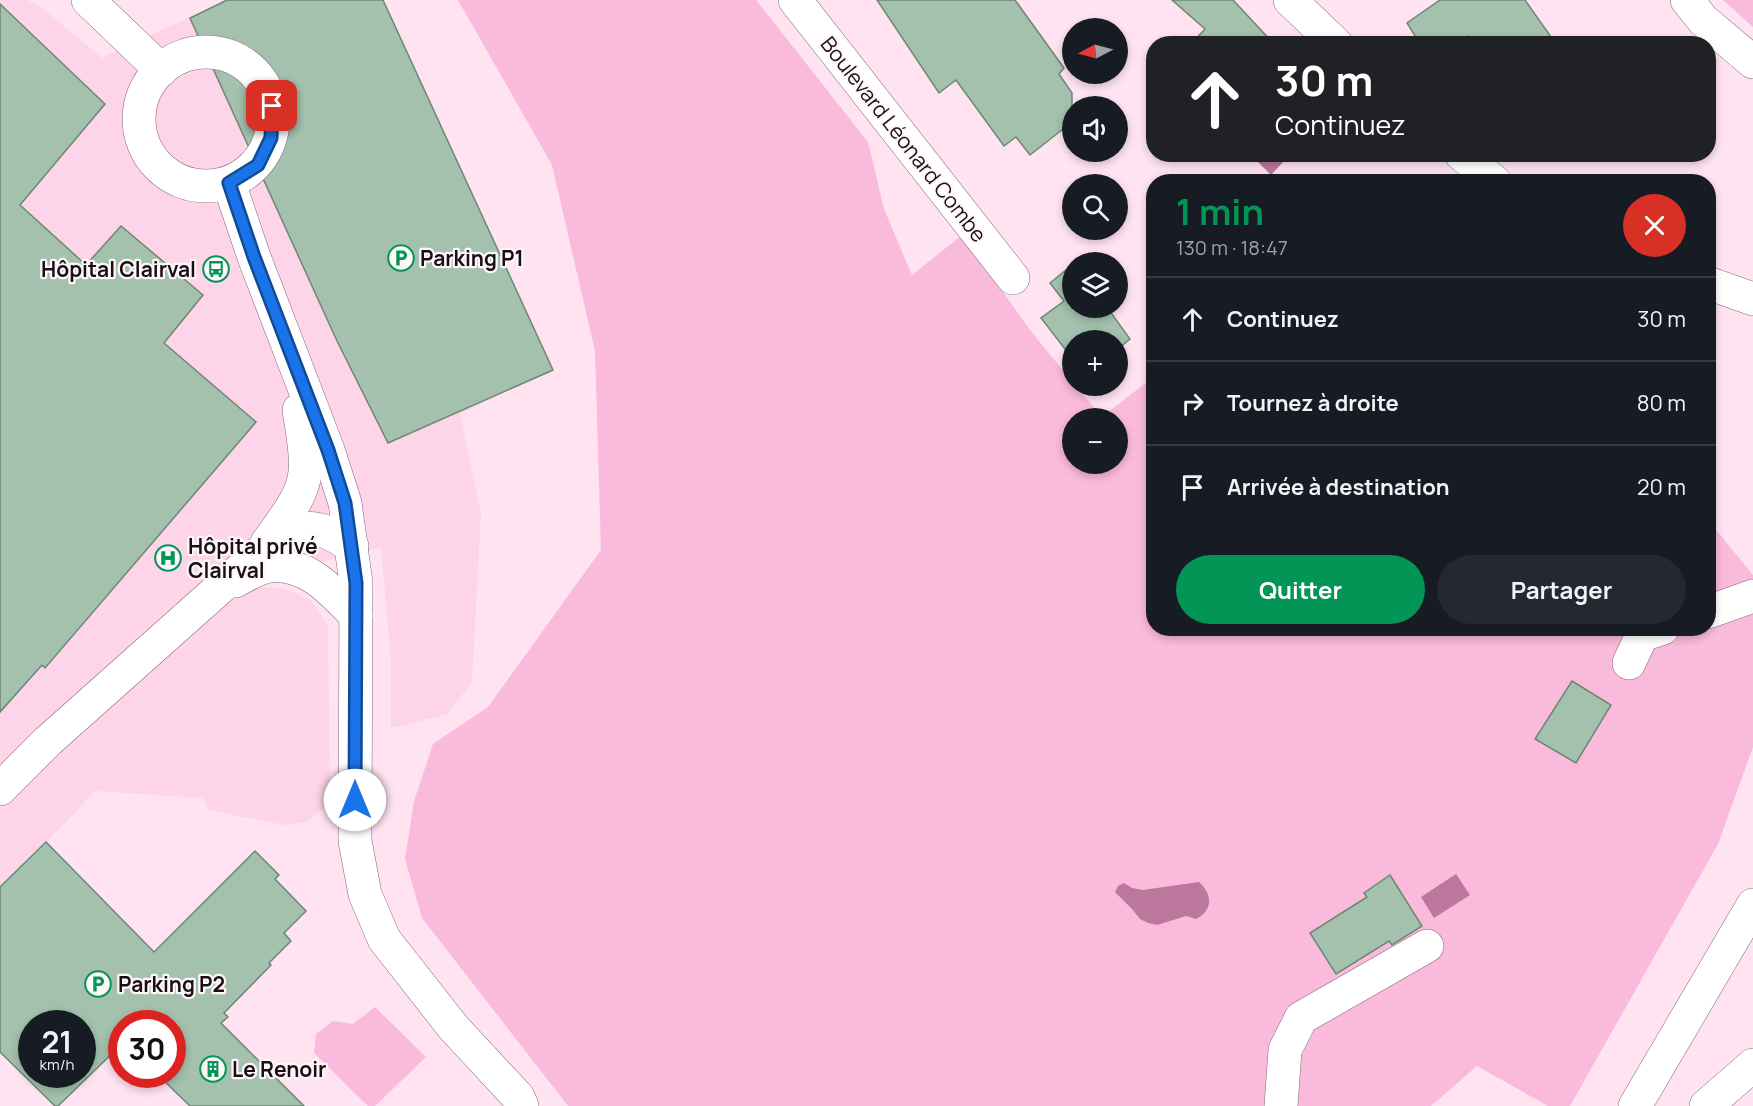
<!DOCTYPE html>
<html lang="fr">
<meta charset="utf-8">
<style>
:root{--surface:#171b24;--page:#242831;--text:#f1f3f6;--muted:#9ea1a6;--line:#363941;--accent:#039556}
body{margin:0;font-family:Manrope,sans-serif;background:var(--page);color:var(--text);height:100vh;display:flex;flex-direction:column;font-size:22px;white-space:nowrap}
*{box-sizing:border-box;margin:0}
p{font-size:20px;color:var(--muted)}
.icon{flex:none;width:33px;height:33px;fill:none;stroke:currentColor;stroke-width:2;stroke-linecap:round;stroke-linejoin:round}
.map{position:relative;flex:1;overflow:hidden}
.details{position:absolute;left:1146px;top:174px;width:570px;height:462px;display:flex;flex-direction:column;background:var(--surface);border-radius:24px;box-shadow:0 3px 9px #0003}
.details>*{flex:none}
.top-card{position:absolute;left:1146px;top:36px;width:570px;height:126px;border-radius:24px;box-shadow:0 3px 9px #0003;background:#202124;color:#fff;overflow:hidden}
.needle{width:39px;rotate:264deg}
.tools{position:absolute;left:1062px;top:18px;display:grid;gap:12px}
.tools a{display:grid;place-items:center;width:66px;height:66px;border-radius:50%;background:var(--surface);box-shadow:0 3px 9px #0003;font-size:30px}
.speed{position:absolute;left:18px;top:1010px;display:flex;gap:12px;font-size:30px;font-weight:700;text-align:center}
.speed>*{display:grid;place-content:center;width:78px;height:78px;border-radius:50%;background:var(--surface);box-shadow:0 3px 9px #0003;line-height:1}
.speed small{font-size:15px;font-weight:400}
.speed .limit{border:9px solid #d22;background:#fff;color:#111}
.pin{position:absolute;display:grid;place-items:center;width:51px;height:51px;color:#fff;margin:-26px;border-radius:12px;box-shadow:0 3px 9px #0006}
.me{position:absolute;width:66px;margin:-33px;rotate:0deg;stroke-linejoin:round;filter:drop-shadow(0 0 4px #0008)}
.turn{display:flex;align-items:center;gap:21px;height:126px;padding:0 30px;font-size:27px}
.turn .icon{width:78px;height:78px;stroke-width:2.5}
.turn b{display:block;font-size:42px;line-height:51px}
.round{display:grid;place-items:center;flex:none;width:63px;height:63px;border-radius:32px;background:var(--page)}
.overview{display:flex;align-items:center;justify-content:space-between;height:102px;padding:0 30px}
h1{font-size:36px;font-weight:700;line-height:45px;color:var(--accent)}
.button{display:flex;gap:12px;margin-top:auto;padding:12px 30px}
.button a{flex:1;height:69px;border-radius:36px;background:var(--accent);color:#fff;font-size:24px;font-weight:700;line-height:69px;text-align:center}
.button a+a{background:var(--page);color:var(--text)}
ul{padding:0;list-style:none}
li{display:flex;align-items:center;gap:18px;height:84px;padding:0 30px;border-top:2px solid var(--line)}
li div{flex:1}
li b{display:block;font-size:22px}
li em{font-style:normal}
.map>svg:first-child{display:block}
</style>
<div class="map">
<svg width="1753" height="1106" viewBox="0 0 1753 1106">
<rect width="100%" height="100%" fill="#ffe3f1"/>
<path fill="#fdd4e8" fill-rule="evenodd" d="M 0,0 L 27,0 L 40,6 L 102,58 L 226,0 L 383,0 L 554,369 L 460,414 L 481,513 L 472,682 L 448,714 L 391,728 L 391,661 L 381,547 L 290,570 L 270,578 L 259,588 L 273,587 L 292,591 L 310,600 L 328,625 L 330,798 L 324,808 L 307,822 L 284,825 L 208,810 L 203,798 L 95,791 L 46,843 L 154,952 L 161,947 L 228,1017 L 221,1023 L 122,1023 L 121,1044 L 58,1106 L 55,1106 L 0,1051 ZM 32,1023 L 82,1023 L 82,1074 L 32,1074 Z"/>
<g fill="#fabadb" fill-rule="evenodd">
<path d="M 458,0 L 756,0 L 868,142 L 884,209 L 912,275 L 962,235 L 1033,334 L 1072,381 L 1072,386 L 1076,386 L 1102,417 L 1153,377 L 1154,628 L 1708,628 L 1709,521 L 1753,575 L 1753,747 L 1718,844 L 1570,1106 L 1548,1106 L 1477,1066 L 1431,1106 L 568,1106 L 422,918 L 405,859 L 414,801 L 433,744 L 488,707 L 601,550 L 595,351 L 552,165 ZM 1072,418 L 1118,418 L 1118,464 L 1072,464 Z"/>
<path d="M 1723,0 L 1753,0 L 1753,27 Z"/>
<path d="M 375,1007 L 426,1057 L 375,1106 L 368,1106 L 314,1053 L 316,1034 L 333,1021 L 353,1024 Z"/>
</g>
<g fill="#bb779c">
<path d="M 1251,155 L 1279,155 L 1285,160 L 1271,175 Z"/>
<path d="M 1456,874 L 1470,895 L 1434,918 L 1421,897 Z"/>
<path d="M 1199,882 C 1212,894 1214,910 1196,919 L 1186,916 L 1157,925 L 1148,923 L 1140,919 L 1132,909 L 1115,892 L 1118,886 L 1124,883 L 1132,888 L 1143,890 Z"/>
</g>
<g fill="#a3c1ad" stroke="#6c8875" stroke-width="1.5" fill-rule="evenodd">
<path d="M 227,0 L 383,0 L 553,370 L 388,443 L 337,341 L 190,18 Z"/>
<path d="M 877,0 L 1015,0 L 1064,68 L 1059,74 L 1072,93 L 1072,122 L 1030,155 L 1016,137 L 1004,146 L 956,80 L 939,93 Z"/>
<path d="M 1172,0 L 1233,0 L 1274,44 L 1191,44 L 1205,29 Z"/>
<path d="M 1440,0 L 1525,0 L 1556,44 L 1474,44 L 1469,36 L 1456,44 L 1420,44 L 1407,23 Z"/>
<path d="M 0,4 L 105,104 L 20,205 L 86,265 L 121,226 L 203,295 L 164,343 L 256,422 L 45,668 L 42,665 L 0,712 Z"/>
<path d="M 1072,265 L 1072,308 L 1113,308 L 1109,310 L 1130,339 L 1118,349 L 1118,340 L 1072,340 L 1072,358 L 1041,318 L 1064,301 L 1050,283 Z"/>
<path d="M 1572,681 L 1611,705 L 1576,763 L 1535,739 Z"/>
<path d="M 46,842 L 154,952 L 255,851 L 279,875 L 275,879 L 306,911 L 284,933 L 291,941 L 269,963 L 271,965 L 224,1013 L 228,1017 L 221,1023 L 304,1106 L 190,1106 L 157,1074 L 172,1074 L 172,1023 L 122,1023 L 122,1044 L 58,1106 L 55,1106 L 0,1052 L 0,887 ZM 32,1023 L 82,1023 L 82,1074 L 32,1074 Z"/>
<path d="M 1390,875 L 1422,926 L 1392,945 L 1389,941 L 1336,974 L 1310,933 L 1367,897 L 1364,893 Z"/>
</g>
<g fill="none" stroke-linecap="round" stroke-linejoin="round">
<g stroke="#856776" stroke-width="34">
<g id="minor">
<path d="M 88,0 L 161,70"/>
<path d="M 795,0 L 1013,278"/>
<path d="M 1290,0 L 1336,44"/>
<path d="M 1687,0 L 1703,20 L 1753,62"/>
<circle cx="206" cy="119" r="67"/>
<path d="M 1461,154 L 1495,182"/>
<path d="M 229,183 L 254,257 L 328,450 L 345,503 L 356,583 L 355,841 L 365,894 L 384,939 L 453,1027 L 518,1097 L 522,1106"/>
<path d="M 1708,283 L 1753,299"/>
<path d="M 267,543 C 281,522 303,498 305,472 C 307,451 302,431 299,410"/>
<path d="M 235,581 C 245,576 259,567 270,566 C 307,562 332,591 356,616"/>
<path d="M 1708,612 L 1753,596"/>
<path d="M 1629,663 L 1642,635 L 1663,628"/>
<path d="M 0,789 L 48,741 L 286,529 C 319,526 324,529 352,546"/>
<path d="M 1281,1106 L 1285,1050 L 1301,1018 L 1427,946"/>
<path d="M 1635,1106 L 1753,905"/>
<path d="M 1706,1106 L 1753,1065"/>
</g>
</g>
<use href="#minor" stroke="#fff" stroke-width="33"/>
</g>
<g fill="none" stroke-linecap="round" stroke-linejoin="round">
<g stroke="#114b97" stroke-width="15">
<path id="route" d="M 272,106 L 271,138 L 258,165 L 229,183 L 254,257 L 328,450 L 345,503 L 356,583 L 355,800"/>
</g>
<use href="#route" stroke="#1a73e8" stroke-width="10"/>
</g>
<defs>
<g id="parking-ring" transform="scale(1.35)"><circle r="9.5" fill="#fef7fa" stroke="#039556" stroke-width="1.5"/><path d="M-3.5-5.5H1a3.5 3.5 0 0 1 0 7H-1V5.5H-3.5ZM-1-3.4V-.6H.8a1.4 1.4 0 0 0 0-2.8Z" fill="#039556"/></g>
<g id="bus-ring" transform="scale(1.35)"><circle r="9.5" fill="#fef7fa" stroke="#039556" stroke-width="1.5"/><path d="M-5-6H5V4H4V6H2V4H-2V6H-4V4H-5ZM-3.5-4V0h7V-4ZM-3.5 1.2v1.5H-2V1.2ZM2 1.2v1.5H3.5V1.2Z" fill="#039556"/></g>
<g id="hospital-ring" transform="scale(1.35)"><circle r="9.5" fill="#fef7fa" stroke="#039556" stroke-width="1.5"/><path d="M-5-5h3v3.5h4V-5h3V5h-3V1.5h-4V5h-3Z" fill="#039556"/></g>
<g id="building-ring" transform="scale(1.35)"><circle r="9.5" fill="#fef7fa" stroke="#039556" stroke-width="1.5"/><path d="M-4-6H4V6H1V3H-1V6H-4ZM-2.5-4.3h1.7v1.8h-1.7ZM.8-4.3h1.7v1.8H.8ZM-2.5-1h1.7V.8h-1.7ZM.8-1h1.7V.8H.8Z" fill="#039556"/></g>
</defs>
<g fill-rule="evenodd">
<use href="#parking-ring" x="401" y="258"/>
<use href="#bus-ring" x="216" y="269"/>
<use href="#hospital-ring" x="168" y="558"/>
<use href="#parking-ring" x="98" y="984"/>
<use href="#building-ring" x="213" y="1069"/>
</g>
<g text-anchor="middle" dominant-baseline="central" stroke-width="4.5" stroke-linejoin="round" paint-order="stroke">
<g font-size="21" fill="#1a0f15" stroke="#fef7fa">
<text transform="translate(904 139) rotate(52)">Boulevard Léonard Combe</text>
</g>
<g font-size="21" font-weight="bold" fill="#1a0f15" stroke="#fef7fa" text-anchor="start">
<text x="420" y="258">Parking P1</text>
<text x="196" y="269" text-anchor="end">Hôpital Clairval</text>
<text x="188" y="546">Hôpital privé<tspan x="188" dy="24">Clairval</tspan></text>
<text x="118" y="984">Parking P2</text>
<text x="232" y="1069">Le Renoir</text>
</g>
</g>
</svg>
<div class="tools">
<a><svg class="needle" viewBox="-14 -14 28 28"><path d="M0-13l5 13h-10z" fill="#e53935"/><path d="M0 13l5-13h-10z" fill="#9ea1a6"/></svg></a>
<a><svg class="icon" aria-label="sound" viewBox="0 0 24 24"><path d="M4 9h4l5-4v14l-5-4H4zM17 9q2 3 0 6"/></svg></a>
<a><svg class="icon" aria-label="search" viewBox="0 0 24 24"><circle cx="10" cy="10" r="6"/><path d="M15 15l6 6"/></svg></a>
<a><svg class="icon" aria-label="layers" viewBox="0 0 24 24"><path d="M12 4l9 5-9 5-9-5zM3 14l9 5 9-5"/></svg></a>
<a>+</a>
<a>−</a>
</div>
<div class="speed"><div>21<small>km/h</small></div><div class="limit">30</div></div>
<div class="pin" style="left:272px;top:106px;background:#d93025"><svg class="icon" aria-label="arrive" viewBox="0 0 24 24"><path d="M6 21V4h12l-3 4 3 4H6"/></svg></div>
<svg class="me" style="left:355px;top:800px" viewBox="-20 -20 40 40"><circle r="19" fill="#fff"/><path d="M0-13L10 11 0 6-10 11z" fill="#1a73e8"/></svg>
<div class="top-card">
<div class="turn"><svg class="icon" aria-label="ahead" viewBox="0 0 24 24"><path d="M12 20V5M6 11l6-6 6 6"/></svg><div><b>30 m</b>Continuez</div></div>
</div>
<section class="details">
<div class="overview"><div><h1>1 min</h1><p>130 m · 18:47</p></div><a class="round" style="background:#d93025;color:#fff"><svg class="icon" aria-label="close" viewBox="0 0 24 24"><path d="M6 6l12 12M18 6L6 18"/></svg></a></div>
<ul>
<li><svg class="icon" aria-label="ahead" viewBox="0 0 24 24"><path d="M12 20V5M6 11l6-6 6 6"/></svg><div><b>Continuez</b></div><em>30 m</em></li>
<li><svg class="icon" aria-label="right" viewBox="0 0 24 24"><path d="M7 20v-9h11M14 6l5 5-5 5"/></svg><div><b>Tournez à droite</b></div><em>80 m</em></li>
<li><svg class="icon" aria-label="arrive" viewBox="0 0 24 24"><path d="M6 21V4h12l-3 4 3 4H6"/></svg><div><b>Arrivée à destination</b></div><em>20 m</em></li>
</ul>
<div class="button"><a>Quitter</a><a>Partager</a></div>
</section>
</div>
